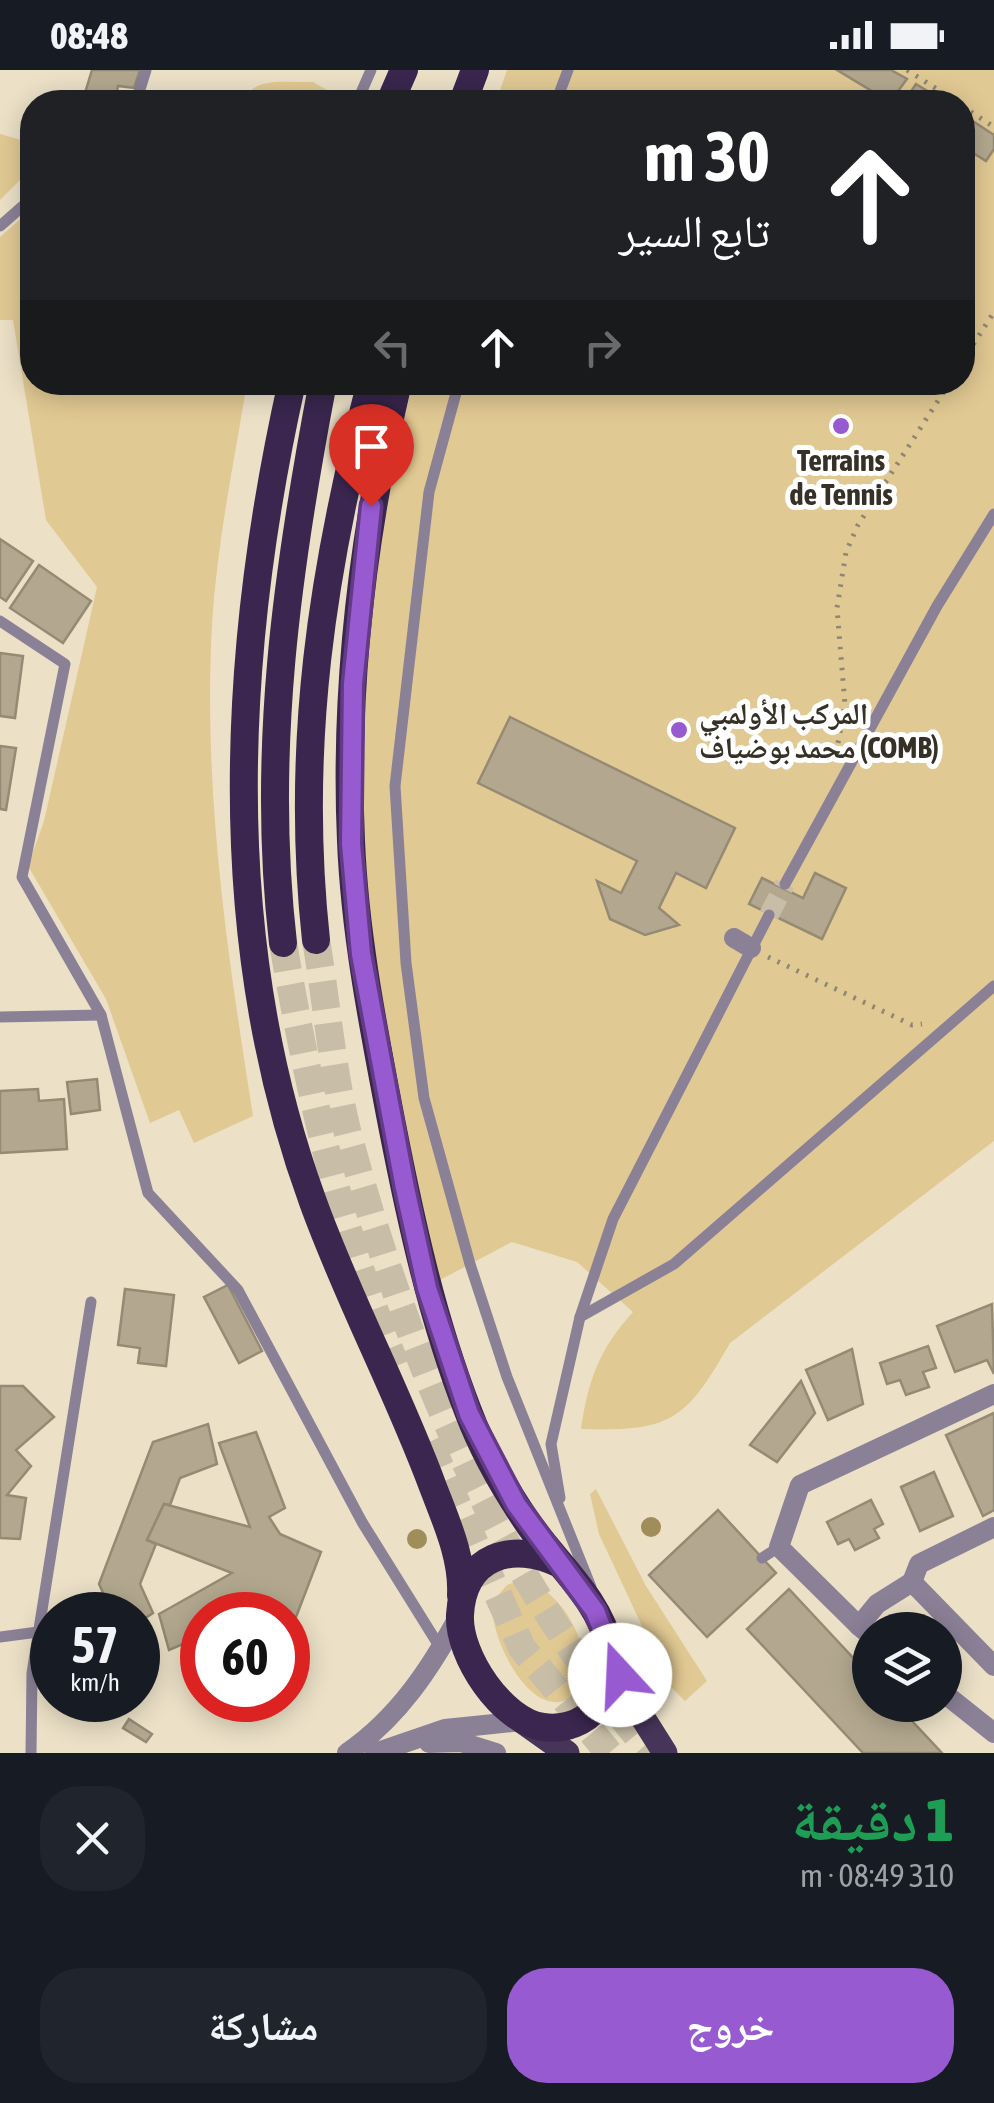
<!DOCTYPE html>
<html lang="ar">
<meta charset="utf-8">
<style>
:root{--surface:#171b24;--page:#20242c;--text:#f1f3f6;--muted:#9ea1a6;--accent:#985ad0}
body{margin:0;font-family:"Asap Condensed","Noto Naskh Arabic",sans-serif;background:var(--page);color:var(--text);direction:rtl;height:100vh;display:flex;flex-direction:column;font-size:38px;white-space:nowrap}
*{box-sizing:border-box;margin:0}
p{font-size:32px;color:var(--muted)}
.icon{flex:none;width:55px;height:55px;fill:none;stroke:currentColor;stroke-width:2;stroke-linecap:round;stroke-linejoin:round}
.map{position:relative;height:1683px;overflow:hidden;direction:ltr}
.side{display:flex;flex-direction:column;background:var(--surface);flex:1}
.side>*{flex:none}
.hud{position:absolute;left:20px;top:20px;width:955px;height:305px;border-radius:40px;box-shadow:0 5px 25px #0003;direction:rtl;background:#202124;color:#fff;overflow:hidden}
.fabs{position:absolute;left:852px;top:1542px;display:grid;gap:20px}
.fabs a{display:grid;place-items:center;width:110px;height:110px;border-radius:50%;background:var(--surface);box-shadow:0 5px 25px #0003;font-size:50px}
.speed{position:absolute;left:30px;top:1522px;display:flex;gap:20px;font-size:50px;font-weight:700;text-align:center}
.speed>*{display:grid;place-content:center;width:130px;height:130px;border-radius:50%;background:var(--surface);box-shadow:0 5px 25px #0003;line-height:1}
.speed small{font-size:25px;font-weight:400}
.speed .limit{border:15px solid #d22;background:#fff;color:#111}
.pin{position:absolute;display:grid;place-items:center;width:85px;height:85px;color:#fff;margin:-102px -42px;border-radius:50% 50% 50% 0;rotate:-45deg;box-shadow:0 0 10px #0007}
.pin .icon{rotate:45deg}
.me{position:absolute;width:110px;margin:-55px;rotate:340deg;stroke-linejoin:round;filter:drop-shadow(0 0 8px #0008)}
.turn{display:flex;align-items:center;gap:35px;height:210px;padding:0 40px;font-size:45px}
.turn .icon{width:130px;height:130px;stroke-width:2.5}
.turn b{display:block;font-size:70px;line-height:85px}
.lanes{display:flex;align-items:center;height:95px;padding:0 40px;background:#0003;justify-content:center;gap:50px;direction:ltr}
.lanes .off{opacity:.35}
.round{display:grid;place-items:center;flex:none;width:105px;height:105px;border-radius:40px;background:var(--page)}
.summary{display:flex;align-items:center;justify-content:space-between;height:170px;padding:0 40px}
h1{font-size:60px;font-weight:800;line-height:75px;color:#1e9e55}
.cta{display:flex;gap:20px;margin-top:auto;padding:20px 40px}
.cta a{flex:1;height:115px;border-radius:40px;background:var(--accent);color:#fff;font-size:40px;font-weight:800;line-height:115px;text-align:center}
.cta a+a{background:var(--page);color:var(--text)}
.status{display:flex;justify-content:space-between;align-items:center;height:70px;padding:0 50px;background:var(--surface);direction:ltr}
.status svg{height:28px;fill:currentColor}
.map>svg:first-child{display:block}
</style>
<div class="status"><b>08:48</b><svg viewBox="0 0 49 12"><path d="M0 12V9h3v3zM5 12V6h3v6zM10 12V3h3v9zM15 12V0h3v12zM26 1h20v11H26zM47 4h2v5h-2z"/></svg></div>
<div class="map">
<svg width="994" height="1683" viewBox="0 0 994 1683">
<rect width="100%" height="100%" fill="#ece1c7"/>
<g fill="#e1c993">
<path d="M 507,0 L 994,0 L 994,1071 L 730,1273 C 686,1350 672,1362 581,1359 C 588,1311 599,1279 633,1242 L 577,1192 L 512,1172 L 438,1211 C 412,1090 383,969 369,846 C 348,670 369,484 413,313 L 962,312 L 962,32 L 496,32 Z"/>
<path d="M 313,12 L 332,23 L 338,32 L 243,32 C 252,5 288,13 313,12 Z"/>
<path d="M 0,64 L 32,73 L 32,98 L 0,130 Z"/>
<path d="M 32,139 L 32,312 L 247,313 C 234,392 217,473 212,554 C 203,722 227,881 253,1046 L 194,1073 L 179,1040 L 150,1053 L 106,929 L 28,796 L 44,751 L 97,517 L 46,450 L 13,250 L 0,250 L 0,167 Z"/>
<path d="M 596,1419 L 646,1516 L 707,1611 L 685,1631 L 670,1616 L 599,1464 L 590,1424 Z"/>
<path d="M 523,1509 C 563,1521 592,1575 583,1615 C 541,1672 489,1572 492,1532 L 507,1515 Z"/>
</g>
<g fill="#b3a88f" stroke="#958a73" stroke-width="2.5">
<path d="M 92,0 L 140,0 L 134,18 L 118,16 L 115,32 L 85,23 Z"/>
<path d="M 837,0 L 891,0 L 907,9 L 890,32 Z"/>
<path d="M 916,14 L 945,32 L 904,32 Z"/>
<path d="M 962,44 L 994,65 L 994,79 L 986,91 L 962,76 Z"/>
<path d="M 0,469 L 33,491 L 6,531 L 0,527 Z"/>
<path d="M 39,495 L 91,531 L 63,573 L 10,538 Z"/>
<path d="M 0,583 L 23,586 L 15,648 L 0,646 Z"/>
<path d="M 510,647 L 735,758 L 706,818 L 676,803 L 659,838 L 679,855 L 645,865 L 610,849 L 597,811 L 621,823 L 637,791 L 478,713 Z"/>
<path d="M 0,676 L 16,678 L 6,740 L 0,739 Z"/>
<path d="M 815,803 L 846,818 L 822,869 L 749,834 L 762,808 L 803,828 Z"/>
<path d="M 97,1009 L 100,1040 L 71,1044 L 67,1012 Z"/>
<path d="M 38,1019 L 39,1031 L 64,1029 L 67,1079 L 0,1083 L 0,1021 Z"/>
<path d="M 228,1215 L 262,1281 L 239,1293 L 204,1227 Z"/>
<path d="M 125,1219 L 174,1225 L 166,1296 L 138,1293 L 140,1278 L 118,1275 Z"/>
<path d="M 992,1234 L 994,1304 L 987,1290 L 955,1302 L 937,1256 Z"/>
<path d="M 928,1276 L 936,1298 L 923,1302 L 929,1317 L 906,1325 L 900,1310 L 887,1314 L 880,1293 Z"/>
<path d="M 852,1279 L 863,1334 L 828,1350 L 806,1300 Z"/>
<path d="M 801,1311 L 815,1343 L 777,1392 L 750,1375 Z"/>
<path d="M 0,1316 L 23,1316 L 54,1347 L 16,1380 L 31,1396 L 7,1425 L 26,1428 L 20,1469 L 0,1468 Z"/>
<path d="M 994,1343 L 994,1440 L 983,1446 L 946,1365 Z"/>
<path d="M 208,1354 L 217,1394 L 180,1408 L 170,1435 L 164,1434 L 147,1470 L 156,1474 L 140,1514 L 153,1543 L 141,1551 L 145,1570 L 138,1572 L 138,1545 L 113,1545 L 99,1514 L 153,1372 Z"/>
<path d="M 256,1362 L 285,1438 L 269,1447 L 280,1464 L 321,1482 L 296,1547 L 252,1527 L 248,1545 L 202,1545 L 202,1566 L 169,1580 L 159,1544 L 232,1503 L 147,1470 L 164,1434 L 250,1457 L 219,1373 Z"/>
<path d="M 934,1402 L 953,1446 L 920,1461 L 901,1417 Z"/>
<path d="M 871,1430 L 883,1454 L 874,1459 L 879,1468 L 855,1480 L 849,1469 L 838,1474 L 827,1452 Z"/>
<path d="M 718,1440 L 776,1503 L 707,1567 L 649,1505 Z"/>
<path d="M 789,1519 L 870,1606 L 870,1635 L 897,1635 L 942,1683 L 863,1683 L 747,1559 Z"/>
<path d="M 129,1649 L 152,1664 L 146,1672 L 123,1658 Z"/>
</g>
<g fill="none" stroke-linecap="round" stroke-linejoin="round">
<path stroke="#c8bea7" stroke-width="20" stroke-dasharray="20 10" stroke-linecap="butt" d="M 769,845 L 785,814"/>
<g stroke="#c8bea7" stroke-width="28" stroke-dasharray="28 14" stroke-linecap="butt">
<path d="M 316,870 C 327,934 332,1001 348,1064 C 406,1285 501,1511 652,1683"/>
<path d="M 283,873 C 308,1018 340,1160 396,1296"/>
<path d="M 429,1372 L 522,1578 L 609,1683"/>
</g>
<g stroke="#8f8775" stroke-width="5" stroke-dasharray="2.5 8" stroke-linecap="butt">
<path d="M 907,0 L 957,32"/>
<path d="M 962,36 L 994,57"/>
<path d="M 962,292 L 994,242"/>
<path d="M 838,673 L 845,635 L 837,538 L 846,482 L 858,455 L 950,312"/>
<path d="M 768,887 L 912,955 L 922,954"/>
</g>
<g stroke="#8b8197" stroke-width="11">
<path d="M 136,32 L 146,0"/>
<path d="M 357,32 L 371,0"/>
<path d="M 556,32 L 568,0"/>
<path d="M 0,156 L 32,128"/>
<path d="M 459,312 L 429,422 L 395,716 L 406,893 L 424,1028 L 470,1194 L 507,1307 L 591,1517"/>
<path d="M 0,551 L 65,594 L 22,807 L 101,945 L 148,1123 L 238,1220 L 362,1452 L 441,1579"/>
<path d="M 785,814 L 937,536 L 994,444"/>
<path d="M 0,947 L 101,945"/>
<path d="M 580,1247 L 674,1194 L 994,916"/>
<path d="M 560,1428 L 551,1374 L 580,1247 L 613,1149 L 769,845"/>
<path d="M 762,1488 L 779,1477"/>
<path d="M 0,1567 L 38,1562"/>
<path d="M 31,1683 L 32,1603 L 91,1232"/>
</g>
<g stroke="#8b8197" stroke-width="20">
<path d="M 734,868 L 751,878"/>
<path d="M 912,1512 L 919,1494 L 994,1457"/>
<path d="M 859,1556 L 779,1477 L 800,1415 L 994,1324"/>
<path d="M 870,1565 L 859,1556 L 877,1534 L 912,1512 L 994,1596"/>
<path d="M 945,1624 L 994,1663"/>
</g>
<g stroke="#8b8197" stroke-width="20">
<path d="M 429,1673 L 461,1672 L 496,1683"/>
<path d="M 347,1683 C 398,1648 431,1598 460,1544"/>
<path d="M 375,1683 L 445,1659 L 522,1651"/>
</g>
<g stroke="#463459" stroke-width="25">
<path d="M 611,1582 L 631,1629 L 665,1683"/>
<path d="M 522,1651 L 567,1683"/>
</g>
<g stroke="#3a264e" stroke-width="28">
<path d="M 390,32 L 404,0"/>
<path d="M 463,32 L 475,0"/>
<path d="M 292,312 C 232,580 217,870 313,1132 C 348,1229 397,1320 433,1417 C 446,1451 463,1488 461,1525"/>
<path d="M 398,312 C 363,463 344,616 351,771 C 355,867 374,961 392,1055 C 411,1152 432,1248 468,1341 C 483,1381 506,1421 530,1456 C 558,1495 600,1530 610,1579 C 619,1622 590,1663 543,1657 C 502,1651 458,1586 460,1545 C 463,1485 513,1471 560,1494"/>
<path d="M 316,870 C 295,676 322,500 371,312"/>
<path d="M 283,873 C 261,683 287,500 323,312"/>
</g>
</g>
<g fill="#a08e5a">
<circle cx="651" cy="1457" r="10"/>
<circle cx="417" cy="1469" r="10"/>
</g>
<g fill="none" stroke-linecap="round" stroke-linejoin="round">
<g stroke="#633a87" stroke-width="25">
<path id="route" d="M 371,436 L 353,614 L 351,774 L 361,884 L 405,1118 L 427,1218 L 469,1344 L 516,1434 L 595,1541 L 620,1605"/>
</g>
<use href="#route" stroke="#985ad0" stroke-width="18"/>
</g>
<g fill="#985ad0" stroke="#fff" stroke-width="4">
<circle cx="841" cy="356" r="10"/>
<circle cx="679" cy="660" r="10"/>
</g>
<g text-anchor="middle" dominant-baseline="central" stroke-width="10" stroke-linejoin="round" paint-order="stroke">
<g font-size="30" font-weight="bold" fill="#363127" stroke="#fff">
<text x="841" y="390">Terrains<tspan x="841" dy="34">de Tennis</tspan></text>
<text x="699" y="643" text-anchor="start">المركب الأولمبي<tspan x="699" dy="34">محمد بوضياف (COMB)</tspan></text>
</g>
</g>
</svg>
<div class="fabs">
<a><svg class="icon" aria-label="layers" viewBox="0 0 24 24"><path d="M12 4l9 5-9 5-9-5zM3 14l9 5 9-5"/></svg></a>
</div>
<div class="speed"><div>57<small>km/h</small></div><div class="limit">60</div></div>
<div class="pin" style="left:371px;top:436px;background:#d93025"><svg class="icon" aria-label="arrive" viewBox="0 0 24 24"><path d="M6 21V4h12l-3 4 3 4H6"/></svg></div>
<svg class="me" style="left:620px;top:1605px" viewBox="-20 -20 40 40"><circle r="19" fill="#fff"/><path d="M0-13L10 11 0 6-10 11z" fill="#985ad0"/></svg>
<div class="hud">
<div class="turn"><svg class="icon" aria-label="ahead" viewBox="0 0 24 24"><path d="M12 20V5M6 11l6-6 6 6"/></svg><div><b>30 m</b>تابع السير</div></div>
<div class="lanes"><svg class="icon off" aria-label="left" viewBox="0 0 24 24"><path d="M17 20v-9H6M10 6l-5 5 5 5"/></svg><svg class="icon" aria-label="ahead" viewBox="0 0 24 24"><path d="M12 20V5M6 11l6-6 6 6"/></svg><svg class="icon off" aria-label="right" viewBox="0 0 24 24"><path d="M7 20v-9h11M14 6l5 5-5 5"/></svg></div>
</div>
</div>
<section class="side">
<div class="summary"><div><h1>1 دقيقة</h1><p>310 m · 08:49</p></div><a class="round"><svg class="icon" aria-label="close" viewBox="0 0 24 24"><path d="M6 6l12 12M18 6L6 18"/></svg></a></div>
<div class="cta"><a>خروج</a><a>مشاركة</a></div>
</section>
